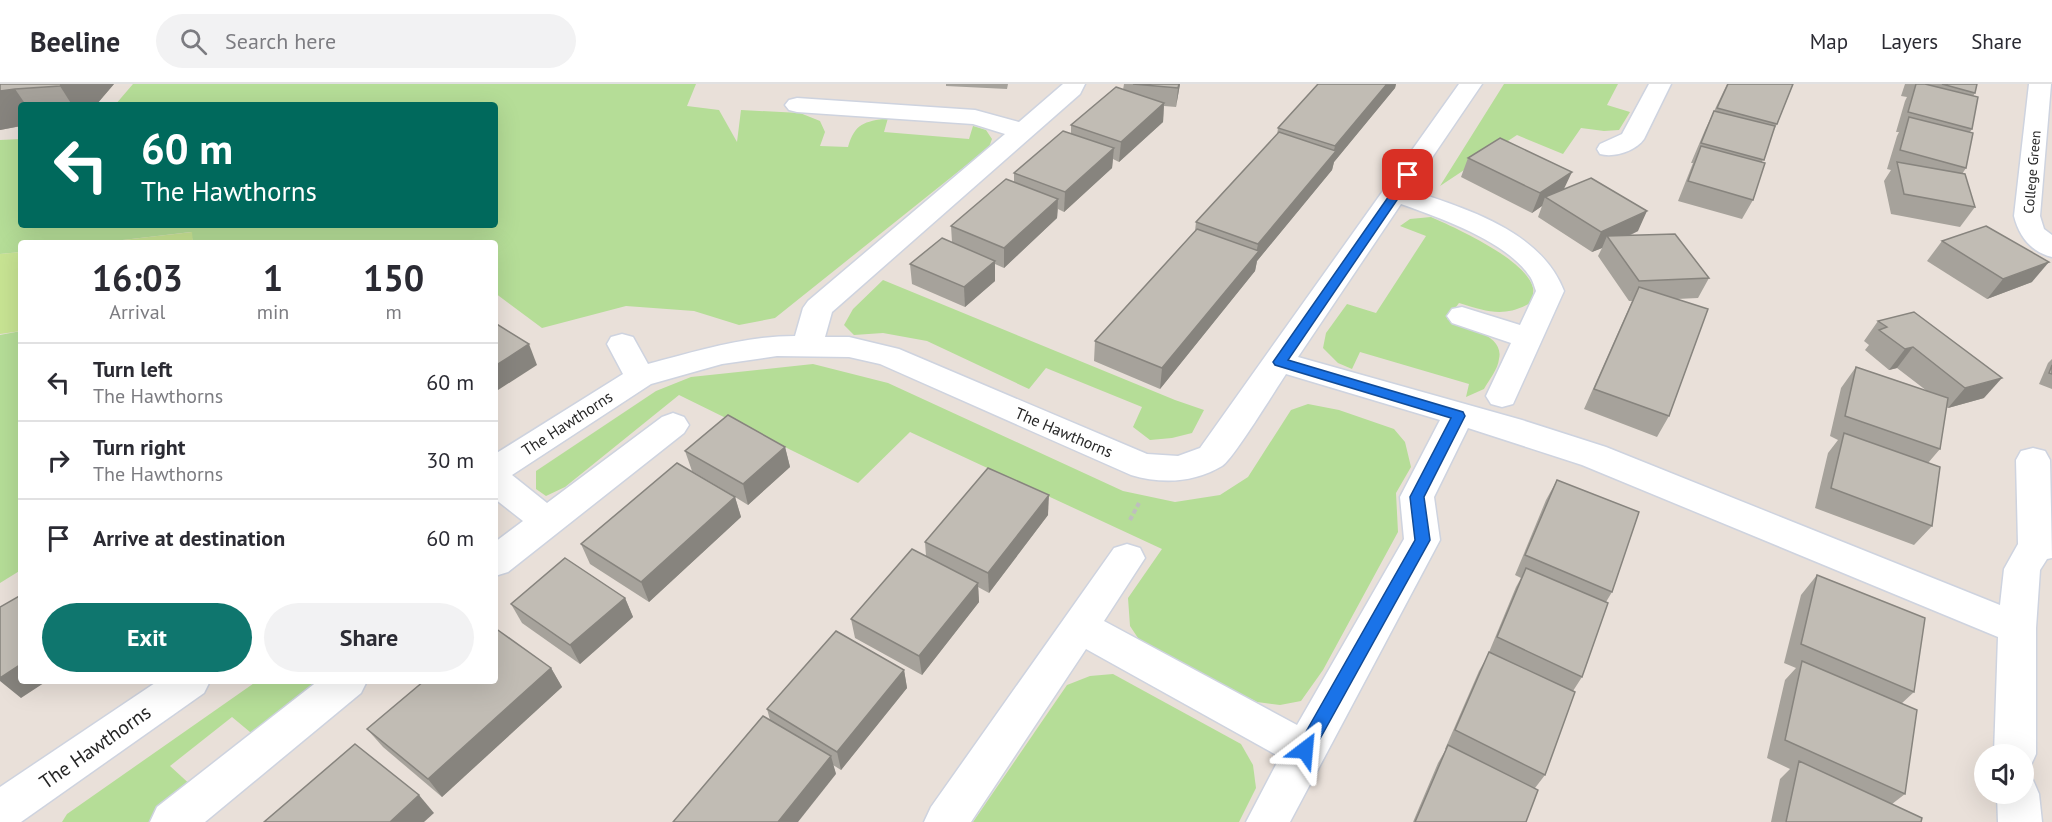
<!DOCTYPE html>
<style>
:root{--surface:#fff;--page:#f2f2f3;--text:#2b2b33;--muted:#7c7c81;--line:#e1e1e2;--accent:#0f766e}
body{margin:0;font-family:"PT Sans",sans-serif;background:var(--page);color:var(--text);height:100vh;display:flex;flex-direction:column;font-size:22px;white-space:nowrap}
*{box-sizing:border-box;margin:0}
p{font-size:20px;color:var(--muted)}
.icon{flex:none;width:33px;height:33px;fill:none;stroke:currentColor;stroke-width:2;stroke-linecap:round;stroke-linejoin:round}
.map{position:relative;flex:1;overflow:hidden}
.details{position:absolute;left:18px;top:156px;width:480px;height:444px;display:flex;flex-direction:column;background:var(--surface);border-radius:6px;box-shadow:0 6px 24px #0002}
.details>*{flex:none}
.guide{position:absolute;left:18px;top:18px;width:480px;height:126px;border-radius:6px;box-shadow:0 6px 24px #0002;background:#00695c;color:#fff;overflow:hidden}
.tools{position:absolute;left:1974px;top:660px;display:grid;gap:12px}
.tools a{display:grid;place-items:center;width:60px;height:60px;border-radius:50%;background:var(--surface);box-shadow:0 6px 24px #0002;font-size:30px}
.pin{position:absolute;display:grid;place-items:center;width:51px;height:51px;color:#fff;margin:-26px;border-radius:12px;box-shadow:0 3px 9px #0006}
.me{position:absolute;width:66px;margin:-33px;rotate:29deg;stroke-linejoin:round;filter:drop-shadow(0 0 4px #0008)}
.turn{display:flex;align-items:center;gap:21px;height:126px;padding:0 24px;font-size:27px}
.turn .icon{width:78px;height:78px;stroke-width:2.5}
.turn b{display:block;font-size:42px;line-height:51px}
.eta{display:flex;justify-content:space-evenly;align-items:center;height:102px;text-align:center}
.eta b{font-size:36px;font-weight:700;line-height:42px}
.primary-button{display:flex;gap:12px;margin-top:auto;padding:12px 24px}
.primary-button a{flex:1;height:69px;border-radius:36px;background:var(--accent);color:#fff;font-size:24px;font-weight:700;line-height:69px;text-align:center}
.primary-button a+a{background:var(--page);color:var(--text)}
ul{padding:0;list-style:none}
li{display:flex;align-items:center;gap:18px;height:78px;padding:0 24px;border-top:2px solid var(--line)}
li div{flex:1}
li b{display:block;font-size:22px}
li em{font-style:normal}
header{display:flex;align-items:center;gap:36px;box-sizing:border-box;height:84px;padding:0 30px;background:var(--surface);border-bottom:2px solid var(--line)}
header strong{font-size:28px}
nav{display:flex;gap:33px;margin-inline-start:auto;font-size:21px}
.search{width:420px;height:54px;background:var(--page);display:flex;align-items:center;gap:15px;box-sizing:border-box;padding:0 21px;border-radius:33px;color:var(--muted);font-size:22px}
.map>svg:first-child{display:block}
</style>
<header>
<strong>Beeline</strong>
<div class="search"><svg class="icon" aria-label="search" viewBox="0 0 24 24"><circle cx="10" cy="10" r="6"/><path d="M15 15l6 6"/></svg>Search here</div>
<nav><a>Map</a><a>Layers</a><a>Share</a></nav>
</header>
<div class="map">
<svg width="2052" height="738" viewBox="0 0 2052 738">
<rect width="100%" height="100%" fill="#e9e0d9"/>
<g fill="#b5dd97">
<path d="M 133,0 L 696,0 L 687,22 L 719,26 L 737,58 L 741,26 L 800,29 L 820,37 L 825,48 L 820,62 L 848,63 C 855,39 864,38 888,34 L 884,48 L 969,55 L 973,42 L 986,46 L 992,55 L 989,63 L 775,234 L 739,241 L 694,227 L 626,222 L 542,244 L 495,209 L 495,159 L 193,159 L 191,148 L 97,159 L 21,159 L 21,168 L 0,170 L 0,56 L 21,55 L 21,141 L 495,141 L 495,21 L 115,21 Z"/>
<path d="M 1504,0 L 1618,0 L 1607,21 L 1630,28 L 1619,46 L 1604,47 L 1581,44 L 1563,70 L 1517,51 L 1440,102 Z"/>
<path d="M 1431,133 C 1456,144 1527,176 1533,204 C 1534,208 1532,214 1532,218 C 1505,234 1488,228 1459,219 L 1447,235 C 1463,243 1505,250 1499,275 C 1498,285 1489,296 1484,305 L 1466,313 L 1469,300 L 1360,268 L 1352,285 L 1338,279 L 1323,264 L 1326,249 L 1347,220 L 1376,229 L 1426,152 L 1400,142 L 1410,135 Z"/>
<path d="M 883,196 L 1175,316 L 1204,326 L 1192,349 L 1172,354 L 1150,356 L 1133,343 L 1142,323 L 1046,284 L 1029,305 L 927,257 L 883,249 L 854,251 L 844,241 L 853,225 Z"/>
<path d="M 21,247 L 21,486 L 0,499 L 0,251 Z"/>
<path d="M 813,280 L 888,299 L 1123,407 L 1175,418 L 1220,411 L 1248,393 L 1291,326 L 1308,320 L 1339,326 L 1394,345 L 1405,358 L 1411,383 L 1396,409 L 1398,448 L 1323,586 L 1301,617 L 1280,621 L 1257,618 L 1142,560 L 1130,542 L 1128,514 L 1162,465 L 910,348 L 858,399 L 679,311 L 565,403 L 546,412 L 536,405 L 536,387 L 656,307 L 691,293 Z"/>
<path d="M 1113,590 L 1241,660 L 1253,681 L 1256,704 L 1239,738 L 973,738 L 1067,601 L 1090,592 Z"/>
<path d="M 257,597 L 321,597 L 256,653 L 232,633 L 170,682 L 194,704 L 155,738 L 62,738 L 67,730 Z"/>
</g>
<g fill="#c8e493">
<path d="M 192,148 L 193,159 L 97,159 Z"/>
<path d="M 21,168 L 21,247 L 0,250 L 0,170 Z"/>
</g>
<g fill="none" stroke-linecap="round" stroke-linejoin="round">
<g stroke="#ced3df" stroke-width="3">
<g id="minor">
<path d="M 1063,0 L 1085,0 L 1080,10 L 832,228 L 825,253 L 849,253 L 899,265 L 1147,370 L 1178,372 L 1200,364 L 1459,0 L 1482,0 L 1410,106 C 1467,125 1541,147 1564,207 L 1513,320 L 1502,323 L 1491,320 L 1486,312 L 1511,259 L 1452,239 L 1447,232 L 1452,225 L 1462,223 L 1520,241 L 1536,207 C 1534,201 1532,194 1528,190 C 1505,157 1438,133 1401,120 L 1298,273 L 1522,336 L 1606,363 L 2000,521 L 2004,485 L 2018,460 L 2016,376 L 2021,367 L 2033,364 L 2045,367 L 2050,376 L 2052,474 L 2047,475 L 2040,486 L 2036,544 L 2036,670 L 2030,683 L 2024,686 L 2024,670 L 1994,670 L 1998,553 L 1582,381 L 1468,344 L 1434,413 L 1440,456 L 1290,738 L 1246,738 L 1280,673 L 1086,565 L 971,738 L 924,738 L 931,723 L 1114,464 L 1127,460 L 1140,464 L 1145,474 L 1104,537 L 1297,641 L 1404,455 L 1400,413 L 1440,336 L 1286,290 C 1276,305 1232,377 1222,382 C 1194,399 1161,400 1131,391 L 880,280 L 849,273 L 777,272 L 722,280 L 651,300 L 512,391 L 547,419 L 662,333 L 673,329 L 684,333 L 689,341 L 684,349 L 508,488 L 495,492 L 495,458 L 523,437 L 495,415 L 495,370 L 623,290 L 607,260 L 611,253 L 622,250 L 633,253 L 648,280 C 697,267 745,252 795,252 L 803,224 L 808,217 L 1005,50 L 973,40 L 797,28 L 789,26 L 785,21 L 789,16 L 797,14 L 975,26 L 1019,38 Z"/>
<path d="M 1649,0 L 1671,0 L 1644,55 C 1636,67 1614,74 1600,70 L 1597,65 L 1600,60 L 1622,50 Z"/>
<path d="M 2029,0 L 2051,0 L 2040,132 L 2044,145 L 2052,151 L 2052,173 C 2031,168 2019,152 2014,132 Z"/>
<path d="M 158,597 L 210,597 L 204,609 L 21,738 L 0,738 L 0,703 Z"/>
<path d="M 318,597 L 367,597 L 361,609 L 205,738 L 150,738 L 157,723 Z"/>
<path d="M 2024,692 L 2033,696 L 2039,710 L 2042,738 L 1998,738 L 1997,710 L 2024,710 Z"/>
</g>
</g>
<path stroke="#bebebe" stroke-width="4" stroke-dasharray="4.5 3" stroke-linecap="butt" d="M 1130,436 L 1139,419"/>
<use href="#minor" fill="#fff" fill-rule="evenodd"/>
</g>
<g fill="#a6a29b">
<path d="M 0,0 L 114,0 L 96,21 L 21,21 L 21,42 L 0,46 Z"/>
<path d="M 946,0 L 1008,0 L 1007,5 L 946,2 Z"/>
<path d="M 1124,0 L 1180,0 L 1176,23 L 1164,22 L 1163,38 L 1119,78 L 1113,75 L 1112,84 L 1064,128 L 1058,125 L 1057,134 L 1004,184 L 995,180 L 995,197 L 965,223 L 912,200 L 910,180 L 952,158 L 951,142 L 1014,98 L 1014,89 L 1071,49 L 1071,41 L 1123,6 Z"/>
<path d="M 1318,0 L 1396,0 L 1395,4 L 1334,78 L 1332,86 L 1257,177 L 1255,187 L 1160,305 L 1094,277 L 1095,257 L 1195,147 L 1196,138 L 1277,51 L 1278,44 Z"/>
<path d="M 1727,0 L 1793,0 L 1777,40 L 1773,48 L 1762,78 L 1753,116 L 1742,135 L 1678,117 L 1693,79 L 1691,79 L 1705,46 Z"/>
<path d="M 1905,0 L 1977,0 L 1975,9 L 1973,12 L 1972,45 L 1970,48 L 1966,84 L 1962,90 L 1975,123 L 1960,143 L 1891,130 L 1884,97 L 1891,86 L 1887,85 L 1897,52 L 1899,48 L 1896,48 L 1905,17 L 1907,13 L 1901,12 Z"/>
<path d="M 1468,74 L 1564,105 L 1638,147 L 1629,152 L 1709,194 L 1698,214 L 1677,215 L 1669,332 L 1657,353 L 1584,325 L 1632,217 L 1629,217 L 1598,172 L 1602,164 L 1592,168 L 1538,133 L 1542,122 L 1532,129 L 1461,93 Z"/>
<path d="M 1942,157 L 2032,198 L 1987,215 L 1927,177 Z"/>
<path d="M 1878,237 L 1984,314 L 1948,324 L 1946,323 L 1940,365 L 1928,379 L 1932,442 L 1914,461 L 1815,424 L 1828,369 L 1838,356 L 1830,352 L 1841,304 L 1856,283 L 1927,307 L 1897,284 L 1889,286 L 1865,266 L 1869,261 L 1864,257 Z"/>
<path d="M 2052,275 L 2052,305 L 2039,300 L 2048,279 Z"/>
<path d="M 785,363 L 790,383 L 748,421 L 735,413 L 741,433 L 649,518 L 590,480 L 581,460 L 731,410 L 692,387 L 685,367 Z"/>
<path d="M 1557,396 L 1612,508 L 1606,518 L 1582,593 L 1573,607 L 1545,691 L 1535,704 L 1526,738 L 1413,738 L 1438,679 L 1446,665 L 1445,665 L 1479,587 L 1487,573 L 1516,503 L 1521,494 L 1515,491 L 1546,416 Z"/>
<path d="M 1048,431 L 989,509 L 978,503 L 979,518 L 922,591 L 855,554 L 851,535 L 926,472 L 925,458 Z"/>
<path d="M 1817,491 L 1914,608 L 1901,620 L 1905,710 L 1892,720 L 1921,738 L 1771,738 L 1780,695 L 1790,685 L 1767,674 L 1785,596 L 1796,584 L 1784,579 L 1801,511 Z"/>
<path d="M 625,514 L 633,533 L 580,580 L 522,539 L 511,520 Z"/>
<path d="M 551,584 L 562,603 L 442,713 L 383,663 L 367,645 Z"/>
<path d="M 904,586 L 907,604 L 841,686 L 833,681 L 836,690 L 770,636 L 767,625 Z"/>
</g>
<g fill="#87847e">
<path d="M 62,0 L 114,0 L 96,21 L 72,21 L 60,2 Z"/>
<path d="M 1179,0 L 1180,0 L 1176,23 L 1178,4 Z"/>
<path d="M 1387,0 L 1396,0 L 1395,4 L 1334,78 L 1332,86 L 1257,177 L 1255,187 L 1160,305 L 1162,284 L 1256,170 L 1258,160 L 1333,70 L 1335,62 Z"/>
<path d="M 15,5 L 26,21 L 21,21 L 21,42 L 0,46 L 0,7 Z"/>
<path d="M 1164,19 L 1163,38 L 1119,78 L 1121,58 Z"/>
<path d="M 1114,64 L 1112,84 L 1064,128 L 1065,108 Z"/>
<path d="M 1572,88 L 1563,107 L 1545,113 L 1542,122 L 1532,129 L 1540,109 Z"/>
<path d="M 1058,115 L 1057,134 L 1004,184 L 1004,164 Z"/>
<path d="M 1647,127 L 1638,147 L 1612,159 L 1607,152 L 1602,164 L 1592,168 L 1601,148 Z"/>
<path d="M 995,177 L 995,197 L 965,223 L 964,203 Z"/>
<path d="M 2049,178 L 2032,198 L 1987,215 L 2003,195 Z"/>
<path d="M 529,260 L 537,281 L 495,308 L 495,282 Z"/>
<path d="M 1913,263 L 1897,284 L 1889,286 L 1905,265 Z"/>
<path d="M 2002,294 L 1984,314 L 1948,324 L 1965,304 Z"/>
<path d="M 785,363 L 790,383 L 748,421 L 743,400 Z"/>
<path d="M 1049,411 L 1048,431 L 989,509 L 988,489 Z"/>
<path d="M 735,413 L 741,433 L 649,518 L 641,498 Z"/>
<path d="M 978,499 L 979,518 L 922,591 L 919,572 Z"/>
<path d="M 625,514 L 633,533 L 580,580 L 570,561 Z"/>
<path d="M 21,580 L 21,597 L 47,597 L 21,614 L 0,597 L 0,594 Z"/>
<path d="M 551,584 L 562,603 L 442,713 L 428,695 Z"/>
<path d="M 904,586 L 907,604 L 841,686 L 837,668 Z"/>
<path d="M 831,672 L 836,690 L 798,738 L 778,738 Z"/>
<path d="M 419,711 L 434,729 L 424,738 L 390,738 Z"/>
</g>
<g fill="#c1bcb4" stroke="#87847e" stroke-width="1.5">
<path d="M 0,0 L 62,0 L 60,2 L 15,5 L 0,7 Z"/>
<path d="M 1133,0 L 1179,0 L 1178,4 Z"/>
<path d="M 1318,0 L 1387,0 L 1335,62 L 1278,44 Z"/>
<path d="M 1728,0 L 1793,0 L 1777,40 L 1717,24 Z"/>
<path d="M 1916,0 L 1925,0 L 1978,13 L 1972,45 L 1908,28 Z"/>
<path d="M 1942,0 L 1977,0 L 1975,9 Z"/>
<path d="M 1116,3 L 1164,19 L 1121,58 L 1071,41 Z"/>
<path d="M 1714,27 L 1775,42 L 1764,76 L 1701,59 Z"/>
<path d="M 1909,33 L 1973,49 L 1966,84 L 1900,66 Z"/>
<path d="M 1063,47 L 1114,64 L 1065,108 L 1014,89 Z"/>
<path d="M 1279,48 L 1336,67 L 1258,160 L 1196,138 Z"/>
<path d="M 1500,54 L 1572,88 L 1540,109 L 1468,74 Z"/>
<path d="M 1701,62 L 1765,79 L 1753,116 L 1688,97 Z"/>
<path d="M 1897,78 L 1965,90 L 1975,123 L 1904,110 Z"/>
<path d="M 1591,94 L 1647,127 L 1601,148 L 1545,113 Z"/>
<path d="M 1006,95 L 1058,115 L 1004,164 L 951,142 Z"/>
<path d="M 1986,142 L 2049,178 L 2003,195 L 1942,157 Z"/>
<path d="M 1197,145 L 1259,167 L 1162,284 L 1095,257 Z"/>
<path d="M 1675,150 L 1709,194 L 1639,197 L 1607,152 Z"/>
<path d="M 942,154 L 995,177 L 964,203 L 910,180 Z"/>
<path d="M 1639,203 L 1708,225 L 1669,332 L 1594,305 Z"/>
<path d="M 1914,228 L 2002,294 L 1965,304 L 1913,263 L 1905,265 L 1879,246 L 1887,243 L 1878,237 Z"/>
<path d="M 495,239 L 529,260 L 495,282 Z"/>
<path d="M 2052,281 L 2052,290 L 2049,289 Z"/>
<path d="M 1856,283 L 1948,314 L 1940,365 L 1845,332 Z"/>
<path d="M 728,331 L 785,363 L 743,400 L 685,367 Z"/>
<path d="M 1844,349 L 1940,383 L 1932,442 L 1831,404 Z"/>
<path d="M 677,379 L 735,413 L 641,498 L 581,460 Z"/>
<path d="M 988,384 L 1049,411 L 988,489 L 925,458 Z"/>
<path d="M 1557,396 L 1639,428 L 1612,508 L 1525,471 Z"/>
<path d="M 912,465 L 978,499 L 919,572 L 851,535 Z"/>
<path d="M 565,474 L 625,514 L 570,561 L 511,520 Z"/>
<path d="M 1526,484 L 1608,519 L 1582,593 L 1497,553 Z"/>
<path d="M 1817,491 L 1925,534 L 1914,608 L 1801,560 Z"/>
<path d="M 21,511 L 21,580 L 0,594 L 0,523 Z"/>
<path d="M 495,544 L 551,584 L 428,695 L 367,645 L 424,597 L 495,597 Z"/>
<path d="M 836,547 L 904,586 L 837,668 L 767,625 Z"/>
<path d="M 1489,568 L 1575,608 L 1545,691 L 1455,646 Z"/>
<path d="M 1802,577 L 1917,626 L 1905,710 L 1785,656 Z"/>
<path d="M 763,632 L 831,672 L 778,738 L 673,738 Z"/>
<path d="M 355,660 L 419,711 L 390,738 L 264,738 Z"/>
<path d="M 1448,661 L 1538,706 L 1526,738 L 1415,738 Z"/>
<path d="M 1799,677 L 1922,734 L 1921,738 L 1786,738 Z"/>
</g>
<path fill="#1a73e8" stroke="#114b97" stroke-width="1.5" d="M 1408,88 L 1414,91 L 1288,276 L 1463,328 L 1465,332 L 1424,413 L 1430,456 L 1311,671 L 1305,674 L 1299,671 L 1296,666 L 1299,660 L 1415,456 L 1410,413 L 1451,334 L 1275,281 L 1273,278 L 1405,89 Z"/>
<g text-anchor="middle" dominant-baseline="central" stroke-width="4.5" stroke-linejoin="round" paint-order="stroke">
<g font-size="14" fill="#272727" stroke="#fff">
<text transform="translate(2032 88) rotate(-85)">College Green</text>
</g>
<g font-size="16" fill="#272727" stroke="#fff">
<text transform="translate(567 339) rotate(-33)">The Hawthorns</text>
<text transform="translate(1064 348) rotate(23)">The Hawthorns</text>
</g>
<g font-size="20" fill="#272727" stroke="#fff">
<text transform="translate(95 663) rotate(-35)">The Hawthorns</text>
</g>
</g>
</svg>
<div class="tools">
<a><svg class="icon" aria-label="sound" viewBox="0 0 24 24"><path d="M4 9h4l5-4v14l-5-4H4zM17 9q2 3 0 6"/></svg></a>
</div>
<div class="pin" style="left:1408px;top:91px;background:#d93025"><svg class="icon" aria-label="arrive" viewBox="0 0 24 24"><path d="M6 21V4h12l-3 4 3 4H6"/></svg></div>
<svg class="me" style="left:1305px;top:666px" viewBox="-20 -20 40 40"><path d="M0-17L14 15 0 8-14 15z" fill="#1a73e8" stroke="#fff" stroke-width="4"/></svg>
<div class="guide">
<div class="turn"><svg class="icon" aria-label="left" viewBox="0 0 24 24"><path d="M17 20v-9H6M10 6l-5 5 5 5"/></svg><div><b>60 m</b>The Hawthorns</div></div>
</div>
<section class="details">
<div class="eta">
<div><b>16:03</b><p>Arrival</p></div>
<div><b>1</b><p>min</p></div>
<div><b>150</b><p>m</p></div>
</div>
<ul>
<li><svg class="icon" aria-label="left" viewBox="0 0 24 24"><path d="M17 20v-9H6M10 6l-5 5 5 5"/></svg><div><b>Turn left</b><p>The Hawthorns</p></div><em>60 m</em></li>
<li><svg class="icon" aria-label="right" viewBox="0 0 24 24"><path d="M7 20v-9h11M14 6l5 5-5 5"/></svg><div><b>Turn right</b><p>The Hawthorns</p></div><em>30 m</em></li>
<li><svg class="icon" aria-label="arrive" viewBox="0 0 24 24"><path d="M6 21V4h12l-3 4 3 4H6"/></svg><div><b>Arrive at destination</b></div><em>60 m</em></li>
</ul>
<div class="primary-button"><a>Exit</a><a>Share</a></div>
</section>
</div>
